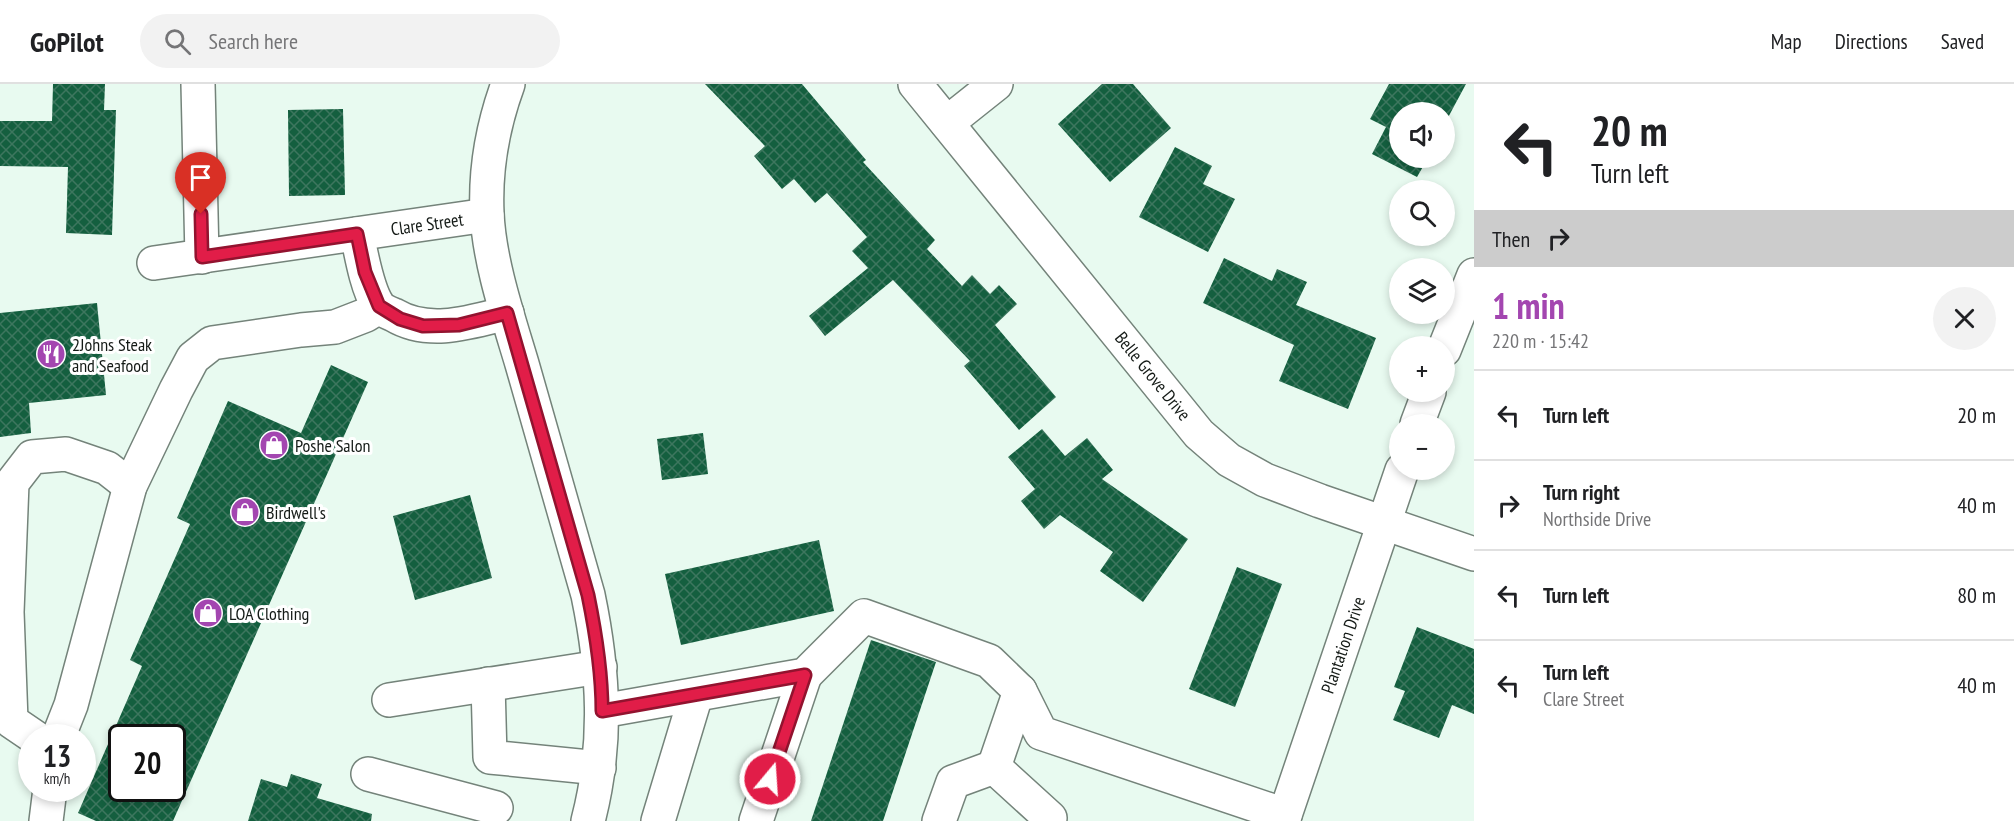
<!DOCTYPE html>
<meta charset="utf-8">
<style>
:root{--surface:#fff;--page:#f2f2f2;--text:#202124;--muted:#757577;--line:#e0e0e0;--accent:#a346b0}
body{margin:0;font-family:"PT Sans Narrow",sans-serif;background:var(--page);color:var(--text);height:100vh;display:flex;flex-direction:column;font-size:22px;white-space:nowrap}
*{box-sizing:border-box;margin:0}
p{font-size:20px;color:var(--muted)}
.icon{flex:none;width:33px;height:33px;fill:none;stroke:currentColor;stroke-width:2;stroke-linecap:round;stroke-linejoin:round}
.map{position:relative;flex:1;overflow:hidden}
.details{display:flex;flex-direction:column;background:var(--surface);width:540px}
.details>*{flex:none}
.banner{background:#fff;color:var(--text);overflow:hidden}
.buttons{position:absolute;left:1389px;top:18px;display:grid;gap:12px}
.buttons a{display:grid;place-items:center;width:66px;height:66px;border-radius:50%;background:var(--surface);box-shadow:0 3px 9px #0003;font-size:30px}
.speed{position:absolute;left:18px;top:640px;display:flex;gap:12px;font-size:30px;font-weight:700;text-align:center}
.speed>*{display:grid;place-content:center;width:78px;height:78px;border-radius:50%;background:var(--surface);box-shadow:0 3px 9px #0003;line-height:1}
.speed small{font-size:15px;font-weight:400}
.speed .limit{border:3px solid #111;border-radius:9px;background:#fff;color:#111}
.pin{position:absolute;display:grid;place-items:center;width:51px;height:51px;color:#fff;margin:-62px -26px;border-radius:50% 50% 50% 0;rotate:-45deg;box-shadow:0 0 6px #0007}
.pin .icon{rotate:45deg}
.me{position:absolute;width:66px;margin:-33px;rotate:18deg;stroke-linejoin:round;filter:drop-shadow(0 0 4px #0008)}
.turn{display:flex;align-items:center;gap:21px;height:126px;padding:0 18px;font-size:27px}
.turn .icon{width:78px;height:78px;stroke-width:2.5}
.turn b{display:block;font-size:42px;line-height:51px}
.then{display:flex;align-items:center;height:57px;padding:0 18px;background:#0003;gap:12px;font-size:22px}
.round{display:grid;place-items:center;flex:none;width:63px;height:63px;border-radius:32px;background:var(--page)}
.head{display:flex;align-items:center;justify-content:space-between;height:102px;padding:0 18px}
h1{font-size:36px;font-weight:800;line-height:45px;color:var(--accent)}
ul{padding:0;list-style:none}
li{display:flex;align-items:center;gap:18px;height:90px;padding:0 18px;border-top:2px solid var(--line)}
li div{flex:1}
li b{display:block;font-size:22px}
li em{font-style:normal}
header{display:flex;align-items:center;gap:36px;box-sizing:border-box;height:84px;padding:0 30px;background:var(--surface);border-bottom:2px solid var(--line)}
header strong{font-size:28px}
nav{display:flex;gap:33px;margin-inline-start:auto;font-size:21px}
.search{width:420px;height:54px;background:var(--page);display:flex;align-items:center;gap:15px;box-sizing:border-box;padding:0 21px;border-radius:33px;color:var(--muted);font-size:22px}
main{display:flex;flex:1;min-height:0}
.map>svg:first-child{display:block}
</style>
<header>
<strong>GoPilot</strong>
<div class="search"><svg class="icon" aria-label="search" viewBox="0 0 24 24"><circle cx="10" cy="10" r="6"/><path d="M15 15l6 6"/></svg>Search here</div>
<nav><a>Map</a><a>Directions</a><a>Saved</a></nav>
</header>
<main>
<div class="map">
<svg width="1474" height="737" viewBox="0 0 1474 737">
<defs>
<pattern id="building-cross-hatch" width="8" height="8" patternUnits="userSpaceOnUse" patternTransform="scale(1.5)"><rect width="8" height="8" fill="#145f3f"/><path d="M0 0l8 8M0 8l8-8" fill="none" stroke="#3d765e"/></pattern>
</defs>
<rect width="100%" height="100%" fill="#e8faf0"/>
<g fill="url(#building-cross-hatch)" fill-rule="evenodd">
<path d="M 53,0 L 105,0 L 104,26 L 116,26 L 112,151 L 66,149 L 68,83 L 0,82 L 0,37 L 52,37 Z"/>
<path d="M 705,0 L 802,0 L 866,76 L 863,78 L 935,156 L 927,165 L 962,202 L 972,191 L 990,210 L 999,201 L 1017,220 L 995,241 L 1056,313 L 1019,346 L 964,282 L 970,277 L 893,196 L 825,252 L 809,232 L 868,184 L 852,167 L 867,153 L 827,109 L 815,119 L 794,95 L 782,105 L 754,72 L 765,62 Z"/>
<path d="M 1102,0 L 1133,0 L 1171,44 L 1110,98 L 1058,40 Z"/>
<path d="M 1389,0 L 1466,0 L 1444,41 L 1444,28 L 1400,28 L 1400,74 L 1428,74 L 1417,93 L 1372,70 L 1386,43 L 1370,35 Z"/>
<path d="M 343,25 L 345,111 L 289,112 L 288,26 Z"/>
<path d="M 1175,63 L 1212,82 L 1203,100 L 1235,115 L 1208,168 L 1139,133 Z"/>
<path d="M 1224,174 L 1272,197 L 1277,185 L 1307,198 L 1296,221 L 1376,254 L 1348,325 L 1279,297 L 1294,261 L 1203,219 Z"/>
<path d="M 97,219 L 106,311 L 29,319 L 31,349 L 0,353 L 0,229 Z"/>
<path d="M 331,281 L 368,298 L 173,737 L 96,737 L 78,729 L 142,582 L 130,576 L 190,440 L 177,434 L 228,317 L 301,349 ZM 122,654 L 172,654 L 172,705 L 122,705 Z"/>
<path d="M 1042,345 L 1065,372 L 1087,354 L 1113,386 L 1102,395 L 1188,455 L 1143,518 L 1100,487 L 1113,468 L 1060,431 L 1044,445 L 1021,417 L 1035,405 L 1008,373 Z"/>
<path d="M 703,349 L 708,390 L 662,396 L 657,355 Z"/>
<path d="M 470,411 L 492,494 L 415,516 L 393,432 Z"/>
<path d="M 819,456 L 834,527 L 681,561 L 665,490 Z"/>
<path d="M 1237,483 L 1282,500 L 1235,623 L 1189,605 Z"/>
<path d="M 1417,543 L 1474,565 L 1474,630 L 1452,621 L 1439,654 L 1393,636 L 1405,607 L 1394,603 Z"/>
<path d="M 871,556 L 936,578 L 883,737 L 811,737 Z"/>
<path d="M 291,690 L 322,700 L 317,714 L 372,730 L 371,737 L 248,737 L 261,695 L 287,703 Z"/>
</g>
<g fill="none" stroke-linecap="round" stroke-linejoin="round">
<g stroke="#74837a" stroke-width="36">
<g id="minor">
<path d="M 198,0 L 202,173"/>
<path d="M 508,0 C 493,41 485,85 487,129 C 489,177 508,233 522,280 C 544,357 566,434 588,511 C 604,588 608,660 588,737"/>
<path d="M 915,0 L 1199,350 L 1229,376 L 1265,396 L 1320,417 L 1474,470"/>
<path d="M 947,39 L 996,0"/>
<path d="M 357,150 C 361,169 367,205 378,221 C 381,226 389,229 394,231 C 429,252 471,238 507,229"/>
<path d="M 154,179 L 487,131"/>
<path d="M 1444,266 L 1474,191"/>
<path d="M 1417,340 L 1429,308"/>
<path d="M 488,600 L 490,673 L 599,684"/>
<path d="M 389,616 L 600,583"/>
<path d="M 602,627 L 805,591 L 864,532 L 989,577 L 1020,607 L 1041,649 L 1285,731"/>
<path d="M 36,654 L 11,637 L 7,528 L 12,399 L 32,373 L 66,370 L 107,384 L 130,402"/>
<path d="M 58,654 L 71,621 L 130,402 L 176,306 L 193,274 L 212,259 L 301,246 L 335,243 L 366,231 L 379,223"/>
<path d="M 994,683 L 1020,607"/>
<path d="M 994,683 L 1050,734"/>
<path d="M 368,690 L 496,724"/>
<path d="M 46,737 L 50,705"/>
<path d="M 658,737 L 696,611"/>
<path d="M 756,737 L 805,591"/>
<path d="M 939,737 L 953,698 L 994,683"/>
<path d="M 1283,737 L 1402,386"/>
</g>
</g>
<use href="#minor" stroke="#fff" stroke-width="33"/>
</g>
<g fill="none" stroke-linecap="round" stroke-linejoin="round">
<g stroke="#92132f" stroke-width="15">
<path id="route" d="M 201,130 L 202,173 L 357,150 L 365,188 L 379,222 L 400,235 L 423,242 L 459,241 L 507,229 L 588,511 C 596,550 602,588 602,627 L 805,591 L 770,695"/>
</g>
<use href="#route" stroke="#e11d48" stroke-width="10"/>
</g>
<defs>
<g id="restaurant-disc" transform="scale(1.5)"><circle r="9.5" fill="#a346b0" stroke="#fff"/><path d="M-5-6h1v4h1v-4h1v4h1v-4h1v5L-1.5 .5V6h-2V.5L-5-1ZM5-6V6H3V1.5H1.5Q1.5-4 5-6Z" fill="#fff"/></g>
<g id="shop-disc" transform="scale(1.5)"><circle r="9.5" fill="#a346b0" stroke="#fff"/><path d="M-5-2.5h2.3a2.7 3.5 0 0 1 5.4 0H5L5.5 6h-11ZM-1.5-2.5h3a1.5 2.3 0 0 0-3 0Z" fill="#fff"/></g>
</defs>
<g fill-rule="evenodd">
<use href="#restaurant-disc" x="51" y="270"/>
<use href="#shop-disc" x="274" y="361"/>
<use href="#shop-disc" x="245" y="428"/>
<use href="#shop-disc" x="208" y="529"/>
</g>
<g text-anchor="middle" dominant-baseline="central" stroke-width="6" stroke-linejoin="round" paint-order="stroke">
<g font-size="18" fill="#141a16" stroke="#fff">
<text transform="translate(427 140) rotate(-8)">Clare Street</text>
<text transform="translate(1153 292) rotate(51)">Belle Grove Drive</text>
<text transform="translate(1343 561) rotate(-71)">Plantation Drive</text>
</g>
<g font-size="18" fill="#141a16" stroke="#fff" text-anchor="start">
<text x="72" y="260">2Johns Steak<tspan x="72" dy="21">and Seafood</tspan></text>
<text x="295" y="361">Poshe Salon</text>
<text x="266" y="428">Birdwell's</text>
<text x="229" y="529">LOA Clothing</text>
</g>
</g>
</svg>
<div class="buttons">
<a><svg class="icon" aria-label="sound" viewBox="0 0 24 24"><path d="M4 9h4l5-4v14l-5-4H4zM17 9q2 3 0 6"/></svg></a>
<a><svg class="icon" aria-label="search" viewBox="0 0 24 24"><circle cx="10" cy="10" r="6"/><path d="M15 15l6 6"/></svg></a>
<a><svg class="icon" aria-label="layers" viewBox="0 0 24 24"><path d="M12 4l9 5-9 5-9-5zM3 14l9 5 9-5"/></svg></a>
<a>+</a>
<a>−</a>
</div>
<div class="speed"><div>13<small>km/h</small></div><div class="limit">20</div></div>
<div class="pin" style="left:201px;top:130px;background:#d93025"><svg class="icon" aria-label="arrive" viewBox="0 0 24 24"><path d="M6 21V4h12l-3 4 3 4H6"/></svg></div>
<svg class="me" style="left:770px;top:695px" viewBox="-20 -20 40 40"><circle r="17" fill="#e11d48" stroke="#fff" stroke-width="3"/><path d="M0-11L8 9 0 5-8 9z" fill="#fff"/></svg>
</div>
<section class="details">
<div class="banner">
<div class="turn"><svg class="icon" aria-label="left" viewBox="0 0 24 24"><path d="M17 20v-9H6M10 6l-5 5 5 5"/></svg><div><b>20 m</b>Turn left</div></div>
<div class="then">Then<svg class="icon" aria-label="right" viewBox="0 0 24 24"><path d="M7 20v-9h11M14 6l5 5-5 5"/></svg></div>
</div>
<div class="head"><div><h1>1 min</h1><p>220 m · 15:42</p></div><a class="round"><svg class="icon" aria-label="close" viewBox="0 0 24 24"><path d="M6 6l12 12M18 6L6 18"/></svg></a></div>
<ul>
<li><svg class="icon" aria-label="left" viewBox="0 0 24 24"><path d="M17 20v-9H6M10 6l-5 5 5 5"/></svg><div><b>Turn left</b></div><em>20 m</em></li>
<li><svg class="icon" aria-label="right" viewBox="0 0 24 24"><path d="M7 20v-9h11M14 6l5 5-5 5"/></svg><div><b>Turn right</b><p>Northside Drive</p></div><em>40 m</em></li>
<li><svg class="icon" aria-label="left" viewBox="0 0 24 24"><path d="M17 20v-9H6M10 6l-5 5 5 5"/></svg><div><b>Turn left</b></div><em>80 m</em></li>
<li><svg class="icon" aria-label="left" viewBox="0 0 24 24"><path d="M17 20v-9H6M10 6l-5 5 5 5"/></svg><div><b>Turn left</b><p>Clare Street</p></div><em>40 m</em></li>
</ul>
</section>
</main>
